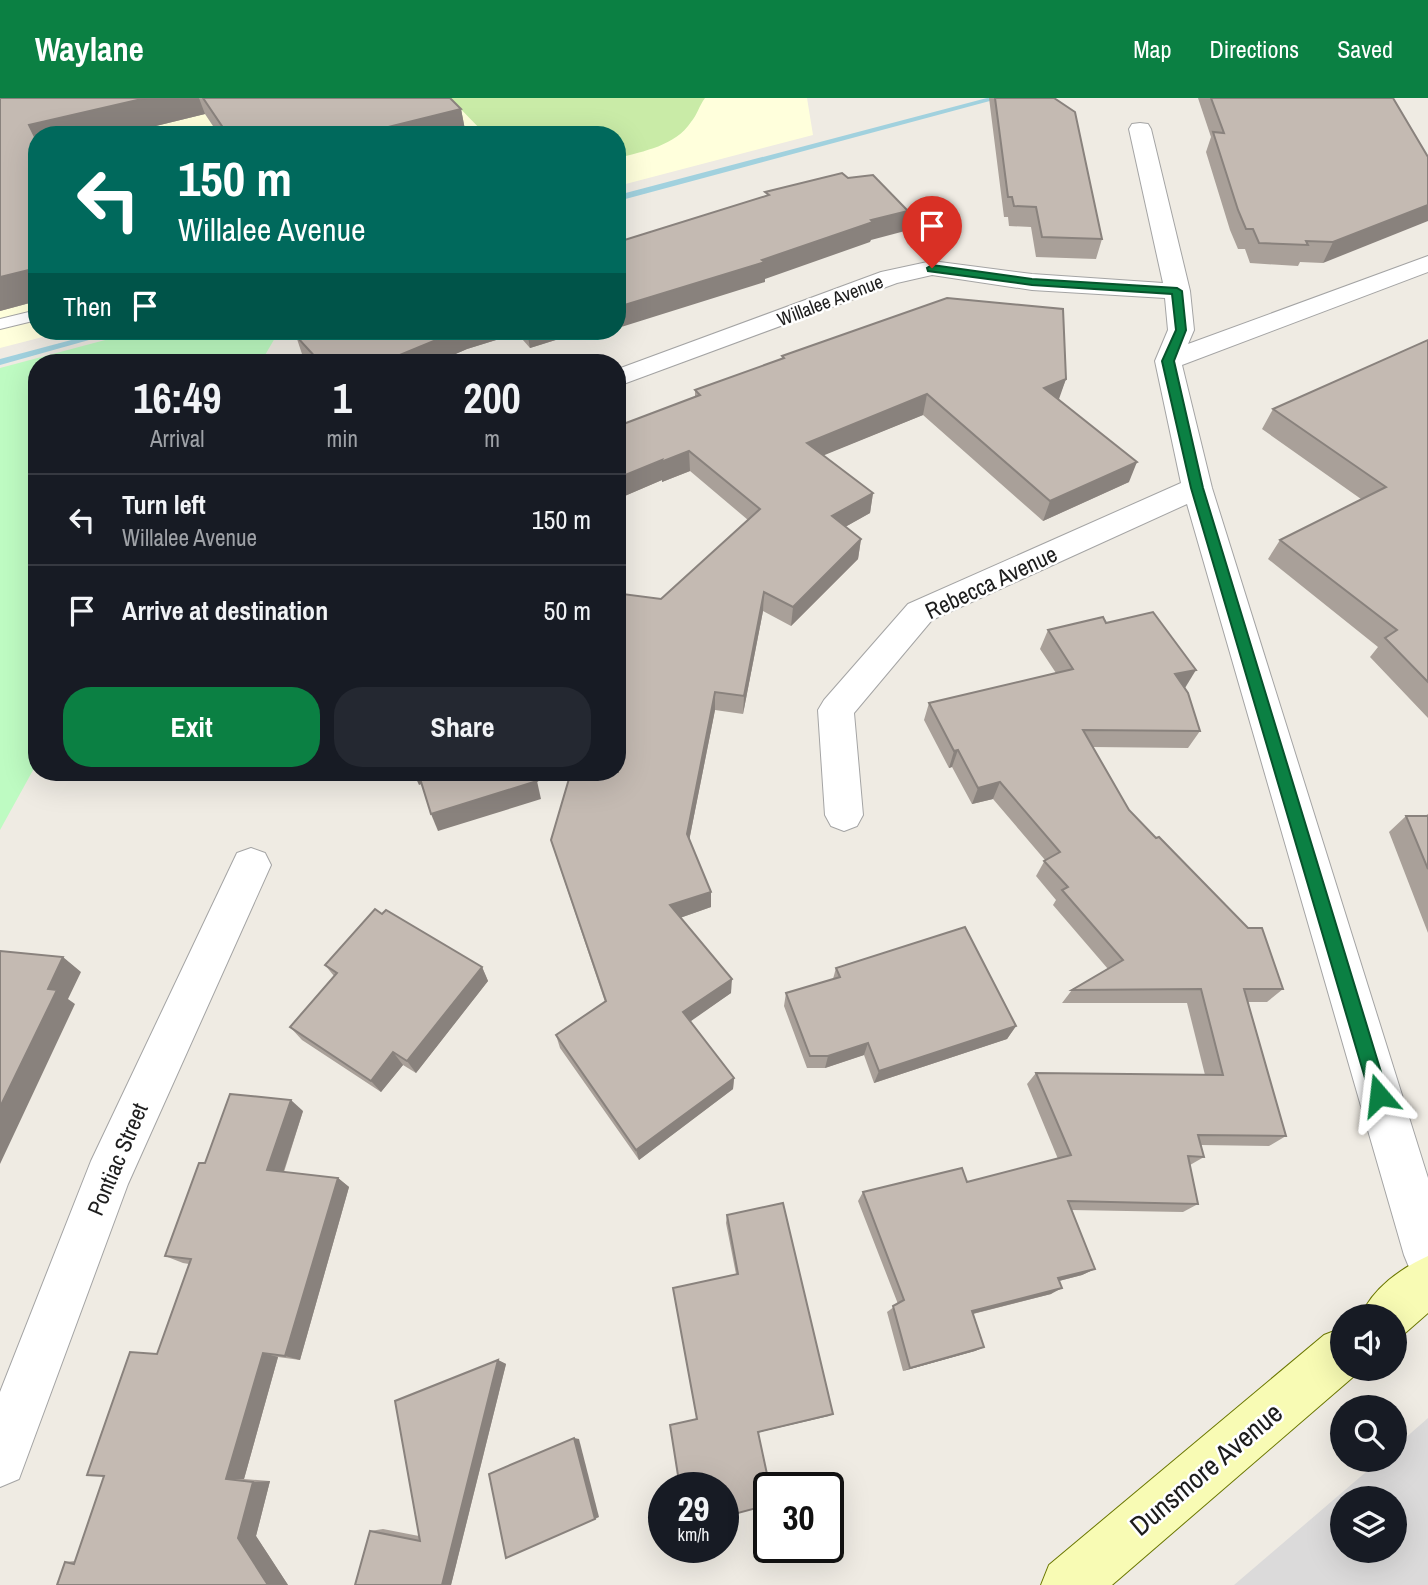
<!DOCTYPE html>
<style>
:root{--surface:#171b24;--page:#242831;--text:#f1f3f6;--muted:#9ea1a6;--line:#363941;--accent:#0b8043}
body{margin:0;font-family:"Archivo Narrow",sans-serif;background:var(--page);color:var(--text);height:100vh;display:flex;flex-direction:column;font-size:26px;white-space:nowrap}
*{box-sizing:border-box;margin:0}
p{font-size:23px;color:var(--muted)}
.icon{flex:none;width:38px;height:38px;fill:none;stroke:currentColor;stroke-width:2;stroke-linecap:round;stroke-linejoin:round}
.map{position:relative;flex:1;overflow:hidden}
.panel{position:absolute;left:28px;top:256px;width:598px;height:427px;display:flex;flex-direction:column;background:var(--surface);border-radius:28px;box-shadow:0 7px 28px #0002}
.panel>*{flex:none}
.hud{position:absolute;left:28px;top:28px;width:598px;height:214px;border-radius:28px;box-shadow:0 7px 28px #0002;background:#00695c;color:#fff;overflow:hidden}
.buttons{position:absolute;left:1330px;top:1206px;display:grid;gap:14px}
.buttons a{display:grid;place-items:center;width:77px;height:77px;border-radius:50%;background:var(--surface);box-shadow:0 7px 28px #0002;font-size:35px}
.speed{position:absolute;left:648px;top:1374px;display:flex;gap:14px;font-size:35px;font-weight:700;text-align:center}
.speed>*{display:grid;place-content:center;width:91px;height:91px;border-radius:50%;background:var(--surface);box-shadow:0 7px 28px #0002;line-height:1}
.speed small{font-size:18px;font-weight:400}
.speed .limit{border:4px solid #111;border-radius:10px;background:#fff;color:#111}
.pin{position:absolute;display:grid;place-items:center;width:60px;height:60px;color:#fff;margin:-72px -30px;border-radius:50% 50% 50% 0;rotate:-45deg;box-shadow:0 0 7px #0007}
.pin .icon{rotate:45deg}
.me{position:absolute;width:77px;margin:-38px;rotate:343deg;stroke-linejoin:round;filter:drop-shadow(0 0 5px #0008)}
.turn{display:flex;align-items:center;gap:24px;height:147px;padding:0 35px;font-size:32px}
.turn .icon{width:91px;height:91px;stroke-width:2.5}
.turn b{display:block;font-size:49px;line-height:60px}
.then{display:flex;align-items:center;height:66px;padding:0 35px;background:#0003;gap:14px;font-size:26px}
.eta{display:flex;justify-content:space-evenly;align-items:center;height:119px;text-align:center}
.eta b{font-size:42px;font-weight:700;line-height:49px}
.primary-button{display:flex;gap:14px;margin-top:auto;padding:14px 35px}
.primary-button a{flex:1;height:80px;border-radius:28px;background:var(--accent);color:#fff;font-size:28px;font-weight:700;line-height:80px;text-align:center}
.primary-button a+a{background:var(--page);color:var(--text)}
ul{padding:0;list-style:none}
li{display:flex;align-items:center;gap:21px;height:91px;padding:0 35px;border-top:2px solid var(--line)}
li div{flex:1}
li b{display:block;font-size:26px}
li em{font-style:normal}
header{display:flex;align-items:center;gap:42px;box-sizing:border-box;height:98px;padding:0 35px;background:var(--accent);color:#fff}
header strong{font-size:33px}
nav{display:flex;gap:38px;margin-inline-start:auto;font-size:24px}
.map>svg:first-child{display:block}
</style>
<header>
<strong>Waylane</strong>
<nav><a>Map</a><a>Directions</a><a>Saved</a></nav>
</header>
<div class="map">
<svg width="1428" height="1487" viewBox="0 0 1428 1487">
<rect width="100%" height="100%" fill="#efebe3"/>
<path fill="#dbdada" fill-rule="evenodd" d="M 1428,1320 L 1428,1487 L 1234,1487 L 1380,1362 L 1395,1362 L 1395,1349 ZM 1342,1400 L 1395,1400 L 1395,1452 L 1342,1452 Z"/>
<path fill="#ffffdc" d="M 0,0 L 807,0 L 813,37 L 618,88 L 618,37 L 37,37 L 37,233 L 66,233 L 0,250 Z"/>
<path fill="#c9eba7" d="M 450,0 L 705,0 C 699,8 697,17 691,24 C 675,48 644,53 618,60 L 618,37 L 486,37 Z"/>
<path fill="#befbc2" d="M 139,233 L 279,233 L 261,264 L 37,264 L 37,665 L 0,732 L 0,270 Z"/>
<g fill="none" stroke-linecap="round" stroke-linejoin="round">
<g fill="#a1d1de" fill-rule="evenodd">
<path d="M 987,0 L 1001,0 L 618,103 L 618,97 Z"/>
<path d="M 105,233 L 121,233 L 0,267 L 0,261 Z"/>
</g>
<g stroke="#a4a4a4" stroke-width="2">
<path id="lane" d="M 37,212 L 37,222 L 0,231 L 0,221 Z"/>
</g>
<g stroke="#a4a4a4" stroke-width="2">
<g id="street">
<path d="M 1140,25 L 1148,26 L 1151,31 L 1190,193 L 1194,232 L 1188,246 L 1428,158 L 1428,174 L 1182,267 L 1212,390 L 1428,1080 L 1428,1181 L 1411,1174 L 1404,1157 L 1187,406 L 932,522 L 854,615 L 863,717 L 857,728 L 844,733 L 831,728 L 825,717 L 818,612 L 824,602 L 908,506 L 1181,385 L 1155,263 L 1168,232 L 1165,200 L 1032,192 L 932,177 L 897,185 L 618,288 L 618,271 L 881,174 L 932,163 L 1032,176 L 1163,185 L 1129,31 L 1132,26 Z"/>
<path d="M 251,750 L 265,755 L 271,767 L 128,1086 L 19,1381 L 0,1389 L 0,1294 L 91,1063 L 237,755 Z"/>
</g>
</g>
<g stroke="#6b7701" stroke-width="2">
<g id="secondary">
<path d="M 1428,1158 L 1428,1215 L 1404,1236 L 1395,1239 L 1395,1218 L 1361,1218 C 1372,1191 1401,1170 1428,1158 Z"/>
<path d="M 1342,1230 L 1342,1270 L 1361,1270 L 1360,1273 L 1112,1487 L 1041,1487 L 1049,1467 L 1324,1237 Z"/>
</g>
</g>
<use href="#lane" fill="#fff" fill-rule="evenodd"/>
<use href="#street" fill="#fff" fill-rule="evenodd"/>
<use href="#secondary" fill="#f8fbb4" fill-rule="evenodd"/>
</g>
<g fill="#a9a099">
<path d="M 0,0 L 450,0 L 461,11 L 466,37 L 219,37 L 205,16 L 119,37 L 37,37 L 37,203 L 0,213 Z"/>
<path d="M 989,0 L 1054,0 L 1102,141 L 1096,161 L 1036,159 L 1031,129 L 1009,128 L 1008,119 L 1004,119 Z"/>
<path d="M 1198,0 L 1393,0 L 1428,59 L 1323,165 L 1300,164 L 1298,168 L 1250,165 L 1245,151 L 1238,151 L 1230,132 L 1206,54 L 1211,39 Z"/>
<path d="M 310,233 L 508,233 L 509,238 L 467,251 L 437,264 L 309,264 L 303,259 L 296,238 Z"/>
<path d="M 515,233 L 609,233 L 584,241 L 578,235 L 530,250 Z"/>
<path d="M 1428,242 L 1428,620 L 1370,559 L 1378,549 L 1268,461 L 1280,442 L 1361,401 L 1262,331 L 1273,311 Z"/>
<path d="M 782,258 L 1066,281 L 1058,301 L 1129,384 L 1043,423 L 923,317 L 823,357 L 873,395 L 870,415 L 845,429 L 861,441 L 858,461 L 791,528 L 763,513 L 743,616 L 715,612 L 689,743 L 711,809 L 680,820 L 731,895 L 690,923 L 734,980 L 733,991 L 639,1062 L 560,950 L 556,937 L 605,904 L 556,758 L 551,742 L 661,501 L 748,422 L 690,373 L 662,384 L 662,382 L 620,400 L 621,411 L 618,412 L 618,328 L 695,299 L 695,292 L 782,261 Z"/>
<path d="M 1106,525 L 1185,590 L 1200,633 L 1188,650 L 1093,649 L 1129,712 L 1283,891 L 1267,904 L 1248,904 L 1286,1038 L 1269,1048 L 1201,1047 L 1204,1059 L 1190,1067 L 1198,1106 L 1183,1114 L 1071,1112 L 1095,1171 L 1082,1177 L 1059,1183 L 1051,1196 L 973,1216 L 984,1249 L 975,1253 L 903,1273 L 887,1214 L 898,1206 L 858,1103 L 863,1094 L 967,1084 L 1058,1061 L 1027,986 L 1036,975 L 1205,977 L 1187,905 L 1062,905 L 1072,892 L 1108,871 L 1053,807 L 1056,802 L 1036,778 L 1045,762 L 993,701 L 972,706 L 952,669 L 949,670 L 924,622 L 929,605 L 1056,575 L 1040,551 L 1048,532 Z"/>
<path d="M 1428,716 L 1428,835 L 1389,734 L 1406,718 L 1425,718 Z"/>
<path d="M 382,816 L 482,869 L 488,883 L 416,975 L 403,967 L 381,994 L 302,942 L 290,929 L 334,878 L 325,867 Z"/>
<path d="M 836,870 L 1016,928 L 1007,941 L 874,985 L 864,957 L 825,970 L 807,970 L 784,908 L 786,895 L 833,881 Z"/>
<path d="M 303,1013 L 284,1074 L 338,1080 L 349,1089 L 300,1262 L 278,1259 L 244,1381 L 270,1383 L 256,1438 L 288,1487 L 57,1487 L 65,1464 L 75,1463 L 104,1378 L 157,1256 L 189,1166 L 183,1165 L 165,1158 L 205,1065 Z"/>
<path d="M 727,1117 L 829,1318 L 697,1321 L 736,1176 L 726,1125 Z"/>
<path d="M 498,1262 L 506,1266 L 451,1487 L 370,1433 L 383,1431 L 419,1438 Z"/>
</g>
<g fill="#89827d">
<path d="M 146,0 L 199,0 L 205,16 L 119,37 L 37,37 L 37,43 L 29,27 Z"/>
<path d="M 461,11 L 466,37 L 356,37 Z"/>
<path d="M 1428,107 L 1428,123 L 1323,165 L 1333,144 Z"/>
<path d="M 908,113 L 905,133 L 871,142 L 870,144 L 765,181 L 765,184 L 618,230 L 618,209 L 762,162 L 871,122 Z"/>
<path d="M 37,170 L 37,203 L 0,213 L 0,179 Z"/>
<path d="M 458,233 L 508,233 L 509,238 L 467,251 L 437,264 L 383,264 Z"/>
<path d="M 527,233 L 578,233 L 578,235 L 530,250 Z"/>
<path d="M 583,233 L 609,233 L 584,241 Z"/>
<path d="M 1066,281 L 1059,301 L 1038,310 L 1044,290 Z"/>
<path d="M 927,296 L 923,317 L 805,365 L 807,345 Z"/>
<path d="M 689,353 L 690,373 L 662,384 L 662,382 L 620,400 L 621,411 L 618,412 L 618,380 L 662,362 Z"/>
<path d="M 1137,364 L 1129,384 L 1043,423 L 1050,403 Z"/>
<path d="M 873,395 L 870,415 L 829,438 L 832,418 Z"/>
<path d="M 861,441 L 858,461 L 791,528 L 793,509 Z"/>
<path d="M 764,494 L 763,513 L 743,616 L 744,598 Z"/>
<path d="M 1196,572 L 1185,590 L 1164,594 L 1175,576 Z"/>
<path d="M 715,594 L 715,612 L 687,753 L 687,736 Z"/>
<path d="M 958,652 L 952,669 L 949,670 L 954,653 Z"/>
<path d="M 413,674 L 419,674 L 424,685 L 419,687 Z"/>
<path d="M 537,683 L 541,701 L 438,733 L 431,716 Z"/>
<path d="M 1000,684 L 993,701 L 972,706 L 978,690 Z"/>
<path d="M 711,794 L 711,809 L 671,823 L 670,807 Z"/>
<path d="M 63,859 L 81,874 L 68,901 L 75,906 L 0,1066 L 0,1009 L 48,891 Z"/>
<path d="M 482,869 L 488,883 L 416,975 L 407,963 Z"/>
<path d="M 732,881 L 731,895 L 684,928 L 683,914 Z"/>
<path d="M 1016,928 L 1007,941 L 874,985 L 879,973 Z"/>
<path d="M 868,945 L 864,957 L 825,970 L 828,958 Z"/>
<path d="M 393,954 L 403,967 L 381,994 L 371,983 Z"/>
<path d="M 734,980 L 733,991 L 639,1062 L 636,1052 Z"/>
<path d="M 291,1002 L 303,1013 L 281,1081 L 267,1072 Z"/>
<path d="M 338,1080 L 349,1089 L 300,1262 L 285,1258 Z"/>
<path d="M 1095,1171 L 1082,1177 L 1047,1186 L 1058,1180 Z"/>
<path d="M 1062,1190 L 1051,1196 L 964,1218 L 972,1213 Z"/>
<path d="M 984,1249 L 975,1253 L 903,1273 L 910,1270 Z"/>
<path d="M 263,1255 L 278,1259 L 244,1381 L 226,1381 Z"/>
<path d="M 498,1262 L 506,1266 L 451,1487 L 442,1487 Z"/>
<path d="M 833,1316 L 829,1318 L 756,1335 L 758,1334 Z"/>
<path d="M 574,1340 L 579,1341 L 599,1419 L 595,1421 Z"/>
<path d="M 270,1383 L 256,1438 L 288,1487 L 268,1487 L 238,1440 L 253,1384 Z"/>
</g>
<g fill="#c4bab2" stroke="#89827d" stroke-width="2">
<path d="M 0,0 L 146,0 L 29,27 L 37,43 L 37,170 L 0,179 Z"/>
<path d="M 203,0 L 450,0 L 461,11 L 356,37 L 228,37 Z"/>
<path d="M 995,0 L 1054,0 L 1075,14 L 1102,141 L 1042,139 L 1036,109 L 1014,108 L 1012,99 L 1008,99 Z"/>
<path d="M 1211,0 L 1393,0 L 1428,59 L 1428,107 L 1333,144 L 1306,143 L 1308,147 L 1259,145 L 1253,131 L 1246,131 L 1238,112 L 1213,34 L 1224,35 Z"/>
<path d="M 842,75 L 848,80 L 873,77 L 908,113 L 871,122 L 873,124 L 762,162 L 765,164 L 618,209 L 618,144 L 769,97 L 765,94 Z"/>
<path d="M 947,200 L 1063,211 L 1066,281 L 1044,290 L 1137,364 L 1050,403 L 927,296 L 807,345 L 873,395 L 832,418 L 861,441 L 793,509 L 764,494 L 744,598 L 715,594 L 687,736 L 711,794 L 670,807 L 732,881 L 683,914 L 734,980 L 636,1052 L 556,937 L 606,903 L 551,742 L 571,674 L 618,674 L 618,513 L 623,496 L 661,501 L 760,411 L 689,353 L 661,364 L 662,362 L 618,380 L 618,328 L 700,297 L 695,292 L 784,260 L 782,258 Z"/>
<path d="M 310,233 L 458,233 L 383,264 L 318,264 L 318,262 L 296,238 Z"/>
<path d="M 1428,242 L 1428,584 L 1385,540 L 1397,532 L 1280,442 L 1386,389 L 1273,311 Z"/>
<path d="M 1153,514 L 1196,572 L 1175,576 L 1188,595 L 1200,633 L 1083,632 L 1129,712 L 1156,740 L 1159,739 L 1248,830 L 1262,830 L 1283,891 L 1244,891 L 1286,1038 L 1198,1037 L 1204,1059 L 1188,1058 L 1198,1106 L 1068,1103 L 1095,1171 L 1058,1180 L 1062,1190 L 972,1213 L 984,1249 L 910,1270 L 893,1208 L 904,1202 L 863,1094 L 962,1070 L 967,1084 L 1071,1057 L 1036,975 L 1223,977 L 1201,891 L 1072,892 L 1123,862 L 1062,792 L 1068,789 L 1044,763 L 1060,754 L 1000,684 L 978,690 L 958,652 L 954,653 L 929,605 L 1073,571 L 1048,532 L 1103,519 L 1106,525 Z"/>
<path d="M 418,674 L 533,674 L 537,683 L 431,716 Z"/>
<path d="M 1406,718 L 1428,718 L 1428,771 Z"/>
<path d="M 375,811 L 382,816 L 386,812 L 482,869 L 407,963 L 393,954 L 371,983 L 290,929 L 337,875 L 325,867 Z"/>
<path d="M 965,829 L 1016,928 L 879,973 L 868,945 L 828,958 L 810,958 L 786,895 L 840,879 L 836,870 Z"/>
<path d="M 0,853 L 63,859 L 48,891 L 57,892 L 0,1009 Z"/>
<path d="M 230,996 L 291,1002 L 267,1072 L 338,1080 L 285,1258 L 263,1255 L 226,1381 L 253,1384 L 238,1440 L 268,1487 L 57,1487 L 65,1464 L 74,1466 L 104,1378 L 87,1377 L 130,1254 L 157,1256 L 191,1161 L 165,1158 L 199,1065 L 205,1065 Z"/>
<path d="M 783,1105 L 833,1316 L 758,1334 L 770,1390 L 768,1390 L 768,1407 L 723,1419 L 723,1390 L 680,1390 L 670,1327 L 697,1321 L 673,1190 L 738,1176 L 727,1117 Z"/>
<path d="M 498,1262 L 442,1487 L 355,1487 L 370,1433 L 420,1443 L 395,1303 Z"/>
<path d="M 574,1340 L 595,1421 L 506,1460 L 489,1376 Z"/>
</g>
<path fill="#0b8043" stroke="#07532c" stroke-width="2" d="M 932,167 L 1032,181 L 1177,190 L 1182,193 L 1186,232 L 1174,263 L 1203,390 L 1388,997 L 1386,1003 L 1379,1006 L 1373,1003 L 1370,997 L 1191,390 L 1162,263 L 1176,232 L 1172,196 L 1032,187 L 928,173 L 927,170 Z"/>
<g text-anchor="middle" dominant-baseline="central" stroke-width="5" stroke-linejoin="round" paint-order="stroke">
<g font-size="19" fill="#1d1d1d" stroke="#fff">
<text transform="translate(830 202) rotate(-21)">Willalee Avenue</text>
</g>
<g font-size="23" fill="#1d1d1d" stroke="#fff">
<text transform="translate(991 484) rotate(-25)">Rebecca Avenue</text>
<text transform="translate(117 1061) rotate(-67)">Pontiac Street</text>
</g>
<g font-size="28" fill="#1d1d1d" stroke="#fff">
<text transform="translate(1206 1371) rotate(-40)">Dunsmore Avenue</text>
</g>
</g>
</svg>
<div class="buttons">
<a><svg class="icon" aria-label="sound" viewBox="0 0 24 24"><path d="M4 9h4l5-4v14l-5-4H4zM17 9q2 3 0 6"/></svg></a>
<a><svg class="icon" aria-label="search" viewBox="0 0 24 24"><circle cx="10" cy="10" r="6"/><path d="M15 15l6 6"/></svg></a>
<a><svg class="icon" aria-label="layers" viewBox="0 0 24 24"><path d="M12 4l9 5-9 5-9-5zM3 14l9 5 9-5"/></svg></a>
</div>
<div class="speed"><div>29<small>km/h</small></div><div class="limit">30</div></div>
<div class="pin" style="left:932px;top:170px;background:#d93025"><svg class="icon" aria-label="arrive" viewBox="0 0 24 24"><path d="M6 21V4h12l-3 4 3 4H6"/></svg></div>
<svg class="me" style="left:1379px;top:997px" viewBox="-20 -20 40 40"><path d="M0-17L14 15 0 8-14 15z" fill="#0b8043" stroke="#fff" stroke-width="4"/></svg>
<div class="hud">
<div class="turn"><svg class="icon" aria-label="left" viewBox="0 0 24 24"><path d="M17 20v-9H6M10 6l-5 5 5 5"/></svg><div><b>150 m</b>Willalee Avenue</div></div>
<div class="then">Then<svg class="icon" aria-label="arrive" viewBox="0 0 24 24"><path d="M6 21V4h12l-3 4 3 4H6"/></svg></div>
</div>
<section class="panel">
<div class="eta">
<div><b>16:49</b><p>Arrival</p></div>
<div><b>1</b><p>min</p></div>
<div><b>200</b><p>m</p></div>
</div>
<ul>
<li><svg class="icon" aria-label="left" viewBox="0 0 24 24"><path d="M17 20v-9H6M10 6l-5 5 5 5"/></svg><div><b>Turn left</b><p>Willalee Avenue</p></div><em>150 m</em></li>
<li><svg class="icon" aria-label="arrive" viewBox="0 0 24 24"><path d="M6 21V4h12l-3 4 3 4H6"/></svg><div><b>Arrive at destination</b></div><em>50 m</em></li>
</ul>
<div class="primary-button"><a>Exit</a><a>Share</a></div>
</section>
</div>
